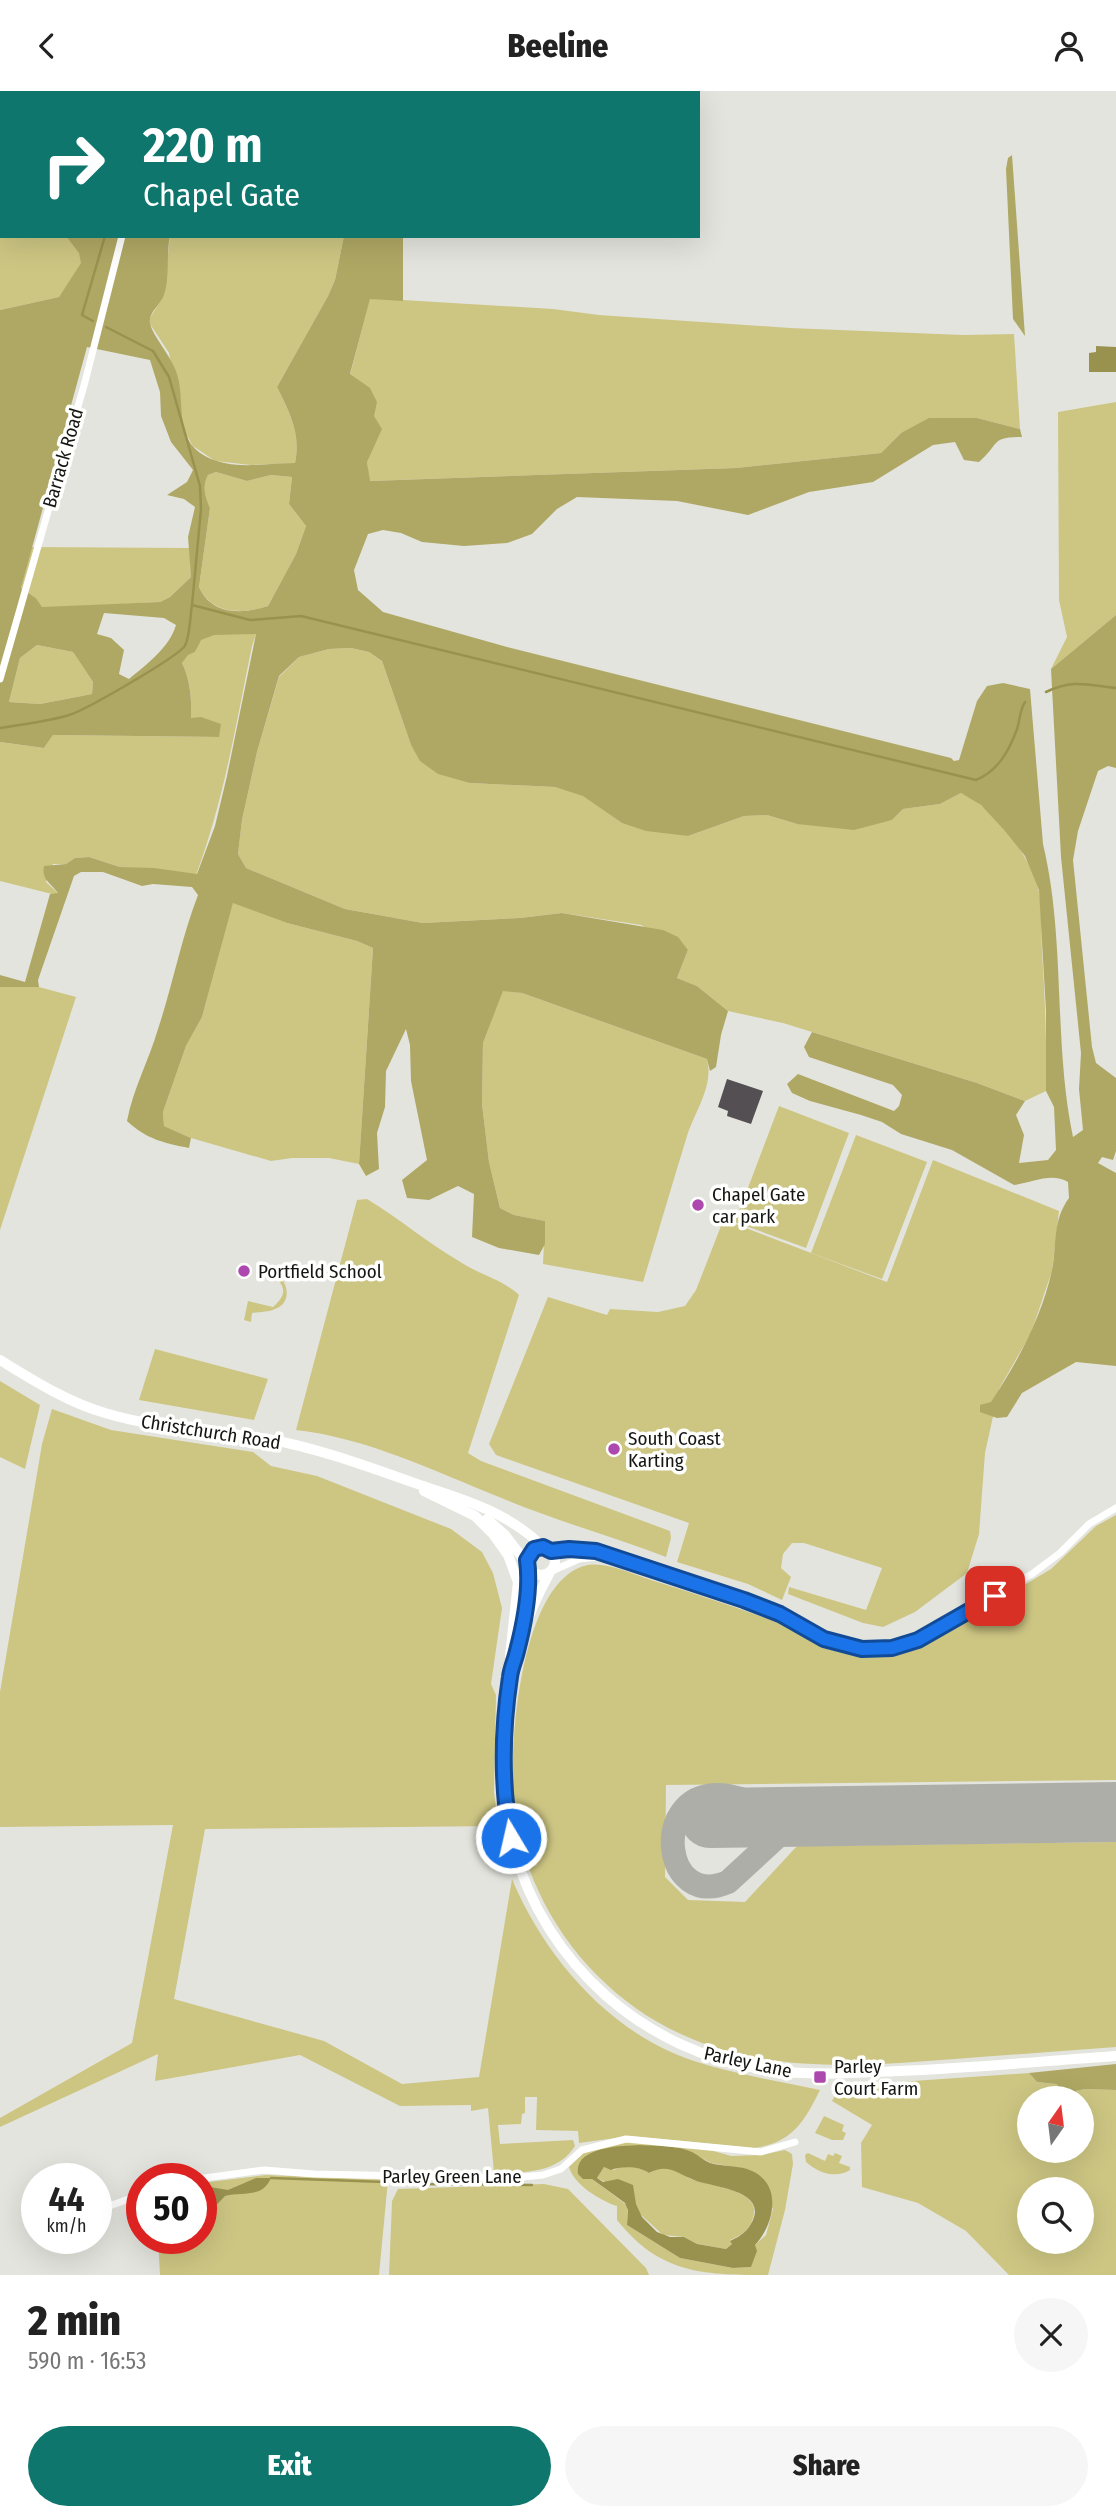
<!DOCTYPE html>
<meta charset="utf-8">
<style>
:root{--surface:#fff;--page:#f6f6f6;--text:#222;--muted:#767676;--accent:#0f766e}
body{margin:0;font-family:"Fira Sans Condensed",sans-serif;background:var(--page);color:var(--text);height:100vh;display:flex;flex-direction:column;font-size:26px;white-space:nowrap}
*{box-sizing:border-box;margin:0}
p{font-size:23px;color:var(--muted)}
.icon{flex:none;width:38px;height:38px;fill:none;stroke:currentColor;stroke-width:2;stroke-linecap:round;stroke-linejoin:round}
.map{position:relative;height:2184px;overflow:hidden}
.side{display:flex;flex-direction:column;background:var(--surface);flex:1}
.side>*{flex:none}
.hud{position:absolute;left:0px;top:0px;width:700px;height:147px;box-shadow:0 7px 28px #0002;background:#0f766e;color:#fff;overflow:hidden}
.needle{width:46px;rotate:14deg}
.tools{position:absolute;left:1017px;top:1995px;display:grid;gap:14px}
.tools a{display:grid;place-items:center;width:77px;height:77px;border-radius:50%;background:var(--surface);box-shadow:0 7px 28px #0002;font-size:35px}
.speed{position:absolute;left:21px;top:2072px;display:flex;gap:14px;font-size:35px;font-weight:700;text-align:center}
.speed>*{display:grid;place-content:center;width:91px;height:91px;border-radius:50%;background:var(--surface);box-shadow:0 7px 28px #0002;line-height:1}
.speed small{font-size:18px;font-weight:400}
.speed .limit{border:10px solid #d22;background:#fff;color:#111}
.pin{position:absolute;display:grid;place-items:center;width:60px;height:60px;color:#fff;margin:-30px;border-radius:14px;box-shadow:0 4px 10px #0006}
.me{position:absolute;width:77px;margin:-38px;rotate:351deg;stroke-linejoin:round;filter:drop-shadow(0 0 5px #0008)}
.turn{display:flex;align-items:center;gap:24px;height:147px;padding:0 28px;font-size:32px}
.turn .icon{width:91px;height:91px;stroke-width:2.5}
.turn b{display:block;font-size:49px;line-height:60px}
.round{display:grid;place-items:center;flex:none;width:74px;height:74px;border-radius:37px;background:var(--page)}
.headline{display:flex;align-items:center;justify-content:space-between;height:119px;padding:0 28px}
h1{font-size:42px;font-weight:800;line-height:52px}
.button{display:flex;gap:14px;margin-top:auto;padding:14px 28px}
.button a{flex:1;height:80px;border-radius:42px;background:var(--accent);color:#fff;font-size:28px;font-weight:800;line-height:80px;text-align:center}
.button a+a{background:var(--page);color:var(--text)}
header{display:flex;justify-content:space-between;align-items:center;height:91px;padding:0 28px;background:var(--surface);font-size:32px;font-weight:800}
.map>svg:first-child{display:block}
</style>
<header><svg class="icon" aria-label="back" viewBox="0 0 24 24"><path d="M15 5l-7 7 7 7"/></svg>Beeline<svg class="icon" aria-label="person" viewBox="0 0 24 24"><circle cx="12" cy="8" r="4"/><path d="M4 21q1-7 8-7t8 7"/></svg></header>
<div class="map">
<svg width="1116" height="2184" viewBox="0 0 1116 2184">
<rect width="100%" height="100%" fill="#e4e4de"/>
<g fill="#cdc683" fill-rule="evenodd">
<path d="M 0,0 L 144,0 L 2,2 L 2,145 L 96,145 L 91,160 L 59,206 L 0,219 Z"/>
<path d="M 170,145 L 344,145 L 335,189 L 328,205 L 277,296 C 290,322 301,343 295,372 L 251,374 L 215,370 L 193,355 L 183,338 L 169,262 L 150,233 L 150,227 L 164,204 Z"/>
<path d="M 370,207 L 553,218 L 599,224 L 790,237 L 963,244 L 1014,243 L 1020,338 L 977,327 L 901,342 L 881,362 L 736,377 L 369,390 L 367,371 L 374,325 L 350,284 Z"/>
<path d="M 1116,311 L 1116,524 L 1051,578 L 1067,546 L 1059,509 L 1058,321 Z"/>
<path d="M 216,381 L 247,390 L 271,384 L 292,386 L 289,413 L 306,435 L 296,463 L 268,515 C 243,523 212,524 199,496 L 210,417 C 205,405 202,396 208,384 Z"/>
<path d="M 31,456 L 190,457 L 191,486 L 170,506 L 160,511 L 42,517 L 36,507 L 21,497 Z"/>
<path d="M 246,542 L 256,543 L 252,555 C 236,633 224,709 196,784 L 120,776 L 89,766 L 75,767 L 66,773 L 53,773 L 46,791 L 58,802 L 56,804 L 0,790 L 0,651 L 44,657 L 53,644 L 218,646 L 191,627 C 192,609 190,588 182,572 L 188,563 L 195,561 L 200,549 L 214,543 Z"/>
<path d="M 37,554 L 73,561 L 93,591 L 92,603 L 40,613 L 9,611 L 20,567 Z"/>
<path d="M 351,557 L 369,561 L 382,570 L 411,654 L 470,692 L 555,696 L 583,704 L 622,732 L 688,745 L 744,725 L 767,724 L 797,733 L 892,729 L 903,718 L 940,713 L 961,702 C 992,714 1033,768 1039,801 C 1042,820 1041,841 1042,860 C 1045,907 1047,953 1046,1000 L 1025,1010 L 977,992 L 783,932 L 728,920 L 697,895 L 677,887 L 688,859 L 641,834 L 562,822 L 520,827 L 423,832 L 345,818 L 246,777 L 238,763 L 242,729 L 257,661 L 279,586 L 299,566 L 329,558 Z"/>
<path d="M 233,811 L 287,832 L 357,850 L 373,857 L 359,1073 L 329,1067 L 292,1067 L 271,1070 L 191,1047 L 164,1035 L 163,1021 L 186,955 L 202,926 Z"/>
<path d="M 0,896 L 39,896 L 76,906 L 0,1139 Z"/>
<path d="M 503,899 L 522,902 L 707,968 C 714,995 695,1020 687,1045 C 672,1094 658,1142 643,1191 L 543,1173 L 545,1130 L 514,1124 L 500,1117 L 489,1071 L 482,1013 L 483,952 Z"/>
<path d="M 779,1015 L 849,1042 L 806,1157 L 735,1131 Z"/>
<path d="M 856,1044 L 927,1071 L 882,1188 L 811,1162 Z"/>
<path d="M 933,1069 L 1059,1120 L 1052,1180 L 1031,1242 L 999,1298 L 985,1362 L 979,1443 L 967,1482 L 915,1521 L 883,1536 L 863,1532 L 788,1503 L 789,1496 L 866,1519 L 882,1477 L 804,1452 L 792,1452 L 783,1463 L 781,1477 L 791,1486 L 782,1509 L 748,1493 L 677,1471 L 689,1432 L 496,1364 L 489,1353 L 548,1206 L 607,1224 L 610,1218 L 658,1221 L 685,1215 L 696,1199 L 721,1135 L 730,1131 L 887,1191 Z"/>
<path d="M 367,1108 C 400,1128 429,1153 462,1172 C 481,1184 503,1189 519,1204 L 468,1362 L 481,1370 L 670,1440 L 671,1447 L 666,1466 C 611,1445 553,1429 499,1406 C 434,1380 367,1347 296,1339 L 357,1109 Z"/>
<path d="M 279,1185 C 289,1194 291,1212 275,1218 C 269,1221 259,1221 252,1222 L 251,1231 L 244,1229 L 248,1210 L 273,1216 C 283,1207 288,1199 277,1188 Z"/>
<path d="M 155,1258 L 268,1288 L 254,1329 L 139,1309 Z"/>
<path d="M 0,1290 L 40,1314 L 25,1378 L 0,1366 Z"/>
<path d="M 52,1318 L 111,1339 L 253,1361 L 271,1375 L 317,1385 L 451,1438 L 482,1461 L 493,1482 L 502,1517 L 491,1593 L 496,1604 L 494,1701 L 498,1735 L 205,1738 L 174,1908 L 324,1950 L 402,1993 L 479,1986 L 512,1788 C 545,1867 611,1943 694,1970 C 735,1983 777,1990 820,1999 C 804,2031 792,2052 754,2057 L 630,2045 L 579,2052 L 578,2040 L 536,2039 L 537,2006 L 525,2006 L 525,2022 L 522,2023 L 521,2033 L 498,2034 L 500,2053 L 573,2049 L 575,2055 C 557,2083 523,2082 494,2081 L 488,2017 L 471,2020 L 471,2014 L 400,2015 L 300,1964 L 155,1990 L 158,1963 L 0,2036 L 0,2027 L 132,1952 L 173,1734 L 0,1736 L 0,1601 L 42,1353 Z"/>
<path d="M 1116,1424 L 1116,1689 L 666,1694 L 665,1786 L 688,1809 L 745,1811 L 797,1755 L 1116,1751 L 1116,1956 C 1062,1960 1008,1964 955,1968 C 864,1975 768,1983 683,1944 C 620,1916 567,1863 538,1799 C 526,1774 519,1746 515,1719 C 507,1664 519,1487 588,1474 C 608,1471 632,1483 651,1489 C 692,1502 730,1514 771,1529 L 772,1527 L 841,1559 L 869,1563 L 904,1560 L 971,1526 L 1051,1478 L 1096,1435 Z"/>
<path d="M 1029,1982 L 1037,1991 L 1056,1993 L 1066,2002 L 1085,1998 L 1116,1999 L 1116,2184 L 1009,2184 L 966,2140 L 918,2112 L 862,2096 L 861,2052 L 872,2034 L 832,2010 L 840,1995 ZM 1029,2007 L 1082,2007 L 1082,2060 L 1029,2060 ZM 1029,2098 L 1082,2098 L 1082,2151 L 1029,2151 Z"/>
<path d="M 824,2025 L 844,2034 L 842,2040 L 846,2042 L 843,2049 L 832,2049 L 815,2042 Z"/>
<path d="M 628,2050 L 710,2059 L 731,2065 L 761,2064 L 785,2059 L 792,2063 L 793,2073 L 785,2119 L 768,2184 C 703,2184 660,2183 617,2129 L 617,2115 C 601,2110 574,2094 569,2076 L 583,2062 ZM 638,2054 L 686,2059 L 711,2072 L 750,2079 L 773,2118 L 766,2144 L 755,2154 L 751,2176 L 733,2177 L 680,2167 L 627,2134 L 628,2115 L 592,2088 L 586,2065 L 609,2057 Z"/>
<path d="M 808,2062 L 825,2070 L 828,2063 L 833,2065 L 835,2062 L 842,2065 L 839,2072 L 850,2076 L 850,2079 C 836,2088 818,2082 806,2071 L 805,2064 Z"/>
<path d="M 604,2076 L 614,2079 C 624,2073 641,2076 650,2082 C 655,2078 660,2076 666,2077 C 675,2077 682,2084 691,2088 C 708,2095 764,2098 753,2127 C 749,2140 742,2144 730,2149 L 732,2153 L 726,2158 L 697,2153 L 684,2146 L 663,2144 L 605,2091 L 597,2087 Z"/>
<path d="M 266,2084 L 388,2089 L 379,2184 L 160,2184 L 158,2147 L 201,2147 L 201,2092 Z"/>
<path d="M 544,2093 L 568,2098 L 646,2177 L 649,2184 L 389,2184 L 392,2110 L 398,2098 Z"/>
</g>
<g fill="#afa864" fill-rule="evenodd">
<path d="M 41,0 L 340,0 L 344,2 L 40,2 Z"/>
<path d="M 1012,64 L 1025,245 L 1013,228 L 1006,78 L 1008,67 Z"/>
<path d="M 66,145 L 170,145 C 166,164 170,186 164,204 C 161,213 148,222 150,232 C 152,244 172,266 177,283 C 186,312 173,347 205,365 C 232,380 266,372 295,372 C 301,343 290,322 277,296 L 328,205 L 335,189 L 344,145 L 403,145 L 403,210 L 370,208 L 350,283 L 370,297 L 377,311 L 374,325 L 382,338 L 367,371 L 370,390 L 736,377 L 881,362 L 901,342 L 929,327 L 977,327 L 1020,338 L 1022,346 C 990,346 1000,353 979,371 L 964,369 L 955,351 L 933,354 L 873,391 L 809,401 L 748,424 L 677,410 L 577,406 L 557,418 L 532,443 L 507,452 L 464,455 L 422,451 L 401,442 L 383,439 L 368,443 L 354,479 L 358,499 L 383,521 L 507,556 L 951,667 L 954,670 L 959,669 L 977,610 L 987,595 L 1003,592 L 1030,598 L 1043,753 C 1066,849 1053,950 1073,1046 L 1083,1039 L 1079,998 L 1081,962 L 1061,766 L 1051,578 L 1116,524 L 1116,677 L 1108,675 L 1098,680 L 1078,740 L 1073,769 L 1092,956 L 1096,972 L 1116,987 L 1116,1060 L 1113,1069 L 1102,1066 L 1098,1072 L 1116,1082 L 1116,1275 L 1076,1271 L 1022,1302 L 1007,1326 L 997,1327 L 980,1321 L 980,1314 L 991,1311 C 1017,1272 1042,1226 1052,1179 C 1057,1153 1052,1130 1069,1107 L 1068,1091 C 1051,1081 1032,1092 1014,1094 L 952,1059 L 901,1043 L 882,1031 L 861,1024 L 810,1010 L 792,1002 L 787,993 L 798,983 L 894,1020 L 899,1015 L 902,1004 L 893,994 L 809,966 L 804,956 L 812,941 L 977,992 L 1025,1010 L 1016,1024 L 1024,1044 L 1019,1072 L 1048,1069 L 1056,1059 L 1054,1016 L 1046,1000 L 1046,920 L 1039,799 L 1025,765 L 1005,740 L 981,714 L 961,702 L 940,713 L 903,718 L 892,729 L 854,739 L 797,733 L 767,724 L 744,725 L 688,745 L 646,740 L 622,732 L 583,705 L 555,696 L 470,692 L 438,683 L 420,670 L 411,654 L 382,570 L 369,561 L 351,557 L 329,558 L 299,566 L 279,585 L 257,661 L 242,729 L 238,763 L 246,777 L 345,818 L 423,832 L 520,827 L 562,822 L 663,839 L 678,846 L 688,859 L 677,887 L 697,895 L 728,920 L 721,944 L 716,976 L 710,980 L 707,968 L 522,902 L 503,900 L 483,952 L 482,1013 L 489,1071 L 500,1117 L 514,1124 L 545,1130 L 545,1153 L 539,1164 L 499,1157 L 472,1146 L 474,1103 L 458,1095 L 429,1109 L 407,1107 L 402,1089 L 427,1069 L 411,990 L 410,954 L 406,938 L 386,980 L 385,1016 L 377,1042 L 379,1078 L 366,1085 L 359,1073 L 373,857 L 357,850 L 287,832 L 233,812 L 202,926 L 186,955 L 163,1021 L 164,1035 L 191,1047 L 189,1057 C 164,1052 146,1048 127,1030 C 133,998 149,969 158,938 C 173,893 181,848 198,804 L 192,796 L 153,793 L 142,795 L 103,781 L 81,781 L 74,785 L 38,889 L 39,896 L 0,896 L 0,884 L 25,891 L 50,803 L 58,802 C 51,792 41,789 44,775 L 66,773 L 75,767 L 89,766 L 120,776 L 154,777 L 197,783 L 215,735 L 227,685 L 256,543 L 214,544 L 201,549 L 195,561 L 188,564 L 182,572 C 190,588 192,609 191,627 L 201,626 L 221,633 L 219,646 L 53,644 L 44,657 L 0,651 L 0,219 L 59,206 L 81,172 L 79,162 ZM 87,256 L 150,269 L 160,301 L 161,325 L 171,351 L 193,379 L 187,391 L 167,404 L 184,408 L 195,416 L 188,446 L 191,486 L 170,506 L 160,511 L 42,516 L 36,507 L 21,497 ZM 216,381 L 247,390 L 271,384 L 292,386 L 289,413 L 306,435 L 296,463 L 268,515 C 243,523 212,525 199,496 L 210,417 C 205,405 202,396 208,384 ZM 104,522 L 164,527 L 176,534 C 170,556 146,574 129,588 L 119,583 L 124,559 L 111,547 L 97,543 ZM 37,554 L 73,561 L 93,591 L 92,603 L 40,613 L 9,611 L 20,567 Z"/>
<path d="M 1116,1973 L 1116,1999 L 1085,1998 L 1066,2002 L 1056,1993 L 1037,1991 L 1029,1982 Z"/>
</g>
<g fill="#99924f" fill-rule="evenodd">
<path d="M 1096,255 L 1116,256 L 1116,281 L 1089,281 L 1089,262 L 1096,261 Z"/>
<path d="M 638,2054 C 654,2055 677,2054 692,2061 C 698,2064 703,2069 710,2072 C 723,2076 740,2074 752,2080 C 783,2094 774,2134 755,2154 L 757,2160 L 751,2176 L 733,2177 L 680,2167 L 627,2134 L 628,2119 L 625,2112 L 592,2088 L 583,2088 L 578,2083 C 574,2056 620,2055 638,2054 ZM 604,2076 L 611,2079 C 622,2075 639,2075 649,2082 C 668,2072 676,2082 694,2089 C 710,2096 766,2098 753,2129 C 748,2140 741,2145 730,2150 L 732,2153 L 726,2158 L 697,2153 L 684,2146 L 670,2146 L 657,2141 L 642,2126 L 636,2113 L 633,2094 L 618,2088 L 603,2091 L 597,2087 Z"/>
<path d="M 256,2087 L 271,2087 C 262,2108 243,2100 225,2105 L 201,2130 L 201,2099 L 210,2096 L 228,2099 Z"/>
</g>
<g fill="none" stroke-linecap="round" stroke-linejoin="round">
<g stroke="#99924f" stroke-width="2.5">
<path d="M 144,2 L 144,0"/>
<path d="M 93,230 L 82,224 L 105,145"/>
<path d="M 106,236 L 153,260 L 169,286 L 200,395 L 201,418 L 192,514"/>
<path d="M 1046,601 C 1074,588 1087,594 1116,597"/>
<path d="M 0,637 C 22,633 47,631 69,624 C 86,619 172,569 184,556 C 190,548 190,525 192,514 L 250,529 L 301,525 L 976,689 C 998,680 1009,660 1017,638 C 1020,629 1020,618 1025,611"/>
<path d="M 271,2087 L 385,2091"/>
<path d="M 405,2093 L 532,2094"/>
</g>
<path stroke="#aeaea9" stroke-width="24" d="M 797,1726 C 773,1721 740,1704 718,1704 C 650,1704 663,1819 728,1791 L 791,1733 L 809,1726"/>
<path stroke="#aeaea9" stroke-width="60" d="M 710,1727 L 1116,1721"/>
</g>
<path fill="#534f53" d="M 727,988 L 763,1000 L 751,1033 L 727,1025 L 728,1020 L 718,1016 Z"/>
<g fill="none" stroke-linecap="round" stroke-linejoin="round">
<g stroke="#fff" stroke-width="7">
<path d="M 160,2 L 160,0"/>
<path d="M 0,588 L 85,291 L 122,145"/>
<path d="M 551,1459 L 569,1458 L 596,1460 L 744,1509 L 844,1555 L 878,1558 L 918,1549 L 1032,1483 L 1060,1462 L 1089,1433 L 1116,1417"/>
<path d="M 552,1480 L 579,1468 L 605,1465"/>
<path d="M 197,2088 L 264,2079 L 314,2083 L 513,2087 L 543,2084 L 561,2078 L 582,2059 L 626,2048 L 761,2061 L 795,2051"/>
<path d="M 96,2120 L 142,2103"/>
</g>
<g stroke="#fff" stroke-width="10">
<path d="M 0,1269 C 33,1289 67,1311 105,1322 C 158,1338 213,1339 268,1348 C 322,1358 374,1378 426,1396 C 469,1410 510,1423 543,1456"/>
<path d="M 424,1400 L 475,1425 L 493,1443 L 508,1464 L 518,1491 L 510,1565"/>
<path d="M 487,1428 L 505,1444 L 528,1474"/>
<circle cx="541" cy="1470" r="14"/>
<path d="M 549,1483 C 505,1562 489,1666 513,1755 C 545,1874 645,1961 767,1979 C 811,1985 855,1982 899,1980 C 972,1977 1044,1970 1116,1965"/>
<path d="M 521,1537 L 529,1478"/>
</g>
</g>
<g fill="none" stroke-linecap="round" stroke-linejoin="round">
<g stroke="#114b97" stroke-width="18">
<path id="route" d="M 511,1747 C 501,1694 502,1639 510,1586 C 511,1577 515,1569 517,1560 C 524,1533 531,1496 527,1469 L 534,1458 L 543,1456 L 551,1460 L 569,1458 L 596,1460 L 744,1509 L 780,1523 L 824,1548 L 862,1558 L 892,1557 L 918,1549 L 995,1505"/>
</g>
<use href="#route" stroke="#1a73e8" stroke-width="12"/>
</g>
<g fill="#ac48ae" stroke="#fffffe" stroke-width="2.5">
<circle cx="698" cy="1114" r="7"/>
<circle cx="244" cy="1180" r="7"/>
<circle cx="614" cy="1358" r="7"/>
<rect x="813" y="1979" width="14" height="14" rx="3.5"/>
</g>
<g text-anchor="middle" dominant-baseline="central" stroke-width="7" stroke-linejoin="round" paint-order="stroke">
<g font-size="19" fill="#161614" stroke="#fffffe">
<text transform="translate(63 367) rotate(-74)">Barrack Road</text>
<text transform="translate(211 1341) rotate(9)">Christchurch Road</text>
<text transform="translate(748 1971) rotate(12)">Parley Lane</text>
<text x="452" y="2085">Parley Green Lane</text>
</g>
<g font-size="19" fill="#161614" stroke="#fffffe" text-anchor="start">
<text x="712" y="1103">Chapel Gate<tspan x="712" dy="22">car park</tspan></text>
<text x="258" y="1180">Portfield School</text>
<text x="628" y="1347">South Coast<tspan x="628" dy="22">Karting</tspan></text>
<text x="834" y="1975">Parley<tspan x="834" dy="22">Court Farm</tspan></text>
</g>
</g>
</svg>
<div class="tools">
<a><svg class="needle" viewBox="-14 -14 28 28"><path d="M0-13l5 13h-10z" fill="#e53935"/><path d="M0 13l5-13h-10z" fill="#767676"/></svg></a>
<a><svg class="icon" aria-label="search" viewBox="0 0 24 24"><circle cx="10" cy="10" r="6"/><path d="M15 15l6 6"/></svg></a>
</div>
<div class="speed"><div>44<small>km/h</small></div><div class="limit">50</div></div>
<div class="pin" style="left:995px;top:1505px;background:#d93025"><svg class="icon" aria-label="arrive" viewBox="0 0 24 24"><path d="M6 21V4h12l-3 4 3 4H6"/></svg></div>
<svg class="me" style="left:511px;top:1747px" viewBox="-20 -20 40 40"><circle r="17" fill="#1a73e8" stroke="#fff" stroke-width="3"/><path d="M0-11L8 9 0 5-8 9z" fill="#fff"/></svg>
<div class="hud">
<div class="turn"><svg class="icon" aria-label="right" viewBox="0 0 24 24"><path d="M7 20v-9h11M14 6l5 5-5 5"/></svg><div><b>220 m</b>Chapel Gate</div></div>
</div>
</div>
<section class="side">
<div class="headline"><div><h1>2 min</h1><p>590 m · 16:53</p></div><a class="round"><svg class="icon" aria-label="close" viewBox="0 0 24 24"><path d="M6 6l12 12M18 6L6 18"/></svg></a></div>
<div class="button"><a>Exit</a><a>Share</a></div>
</section>
